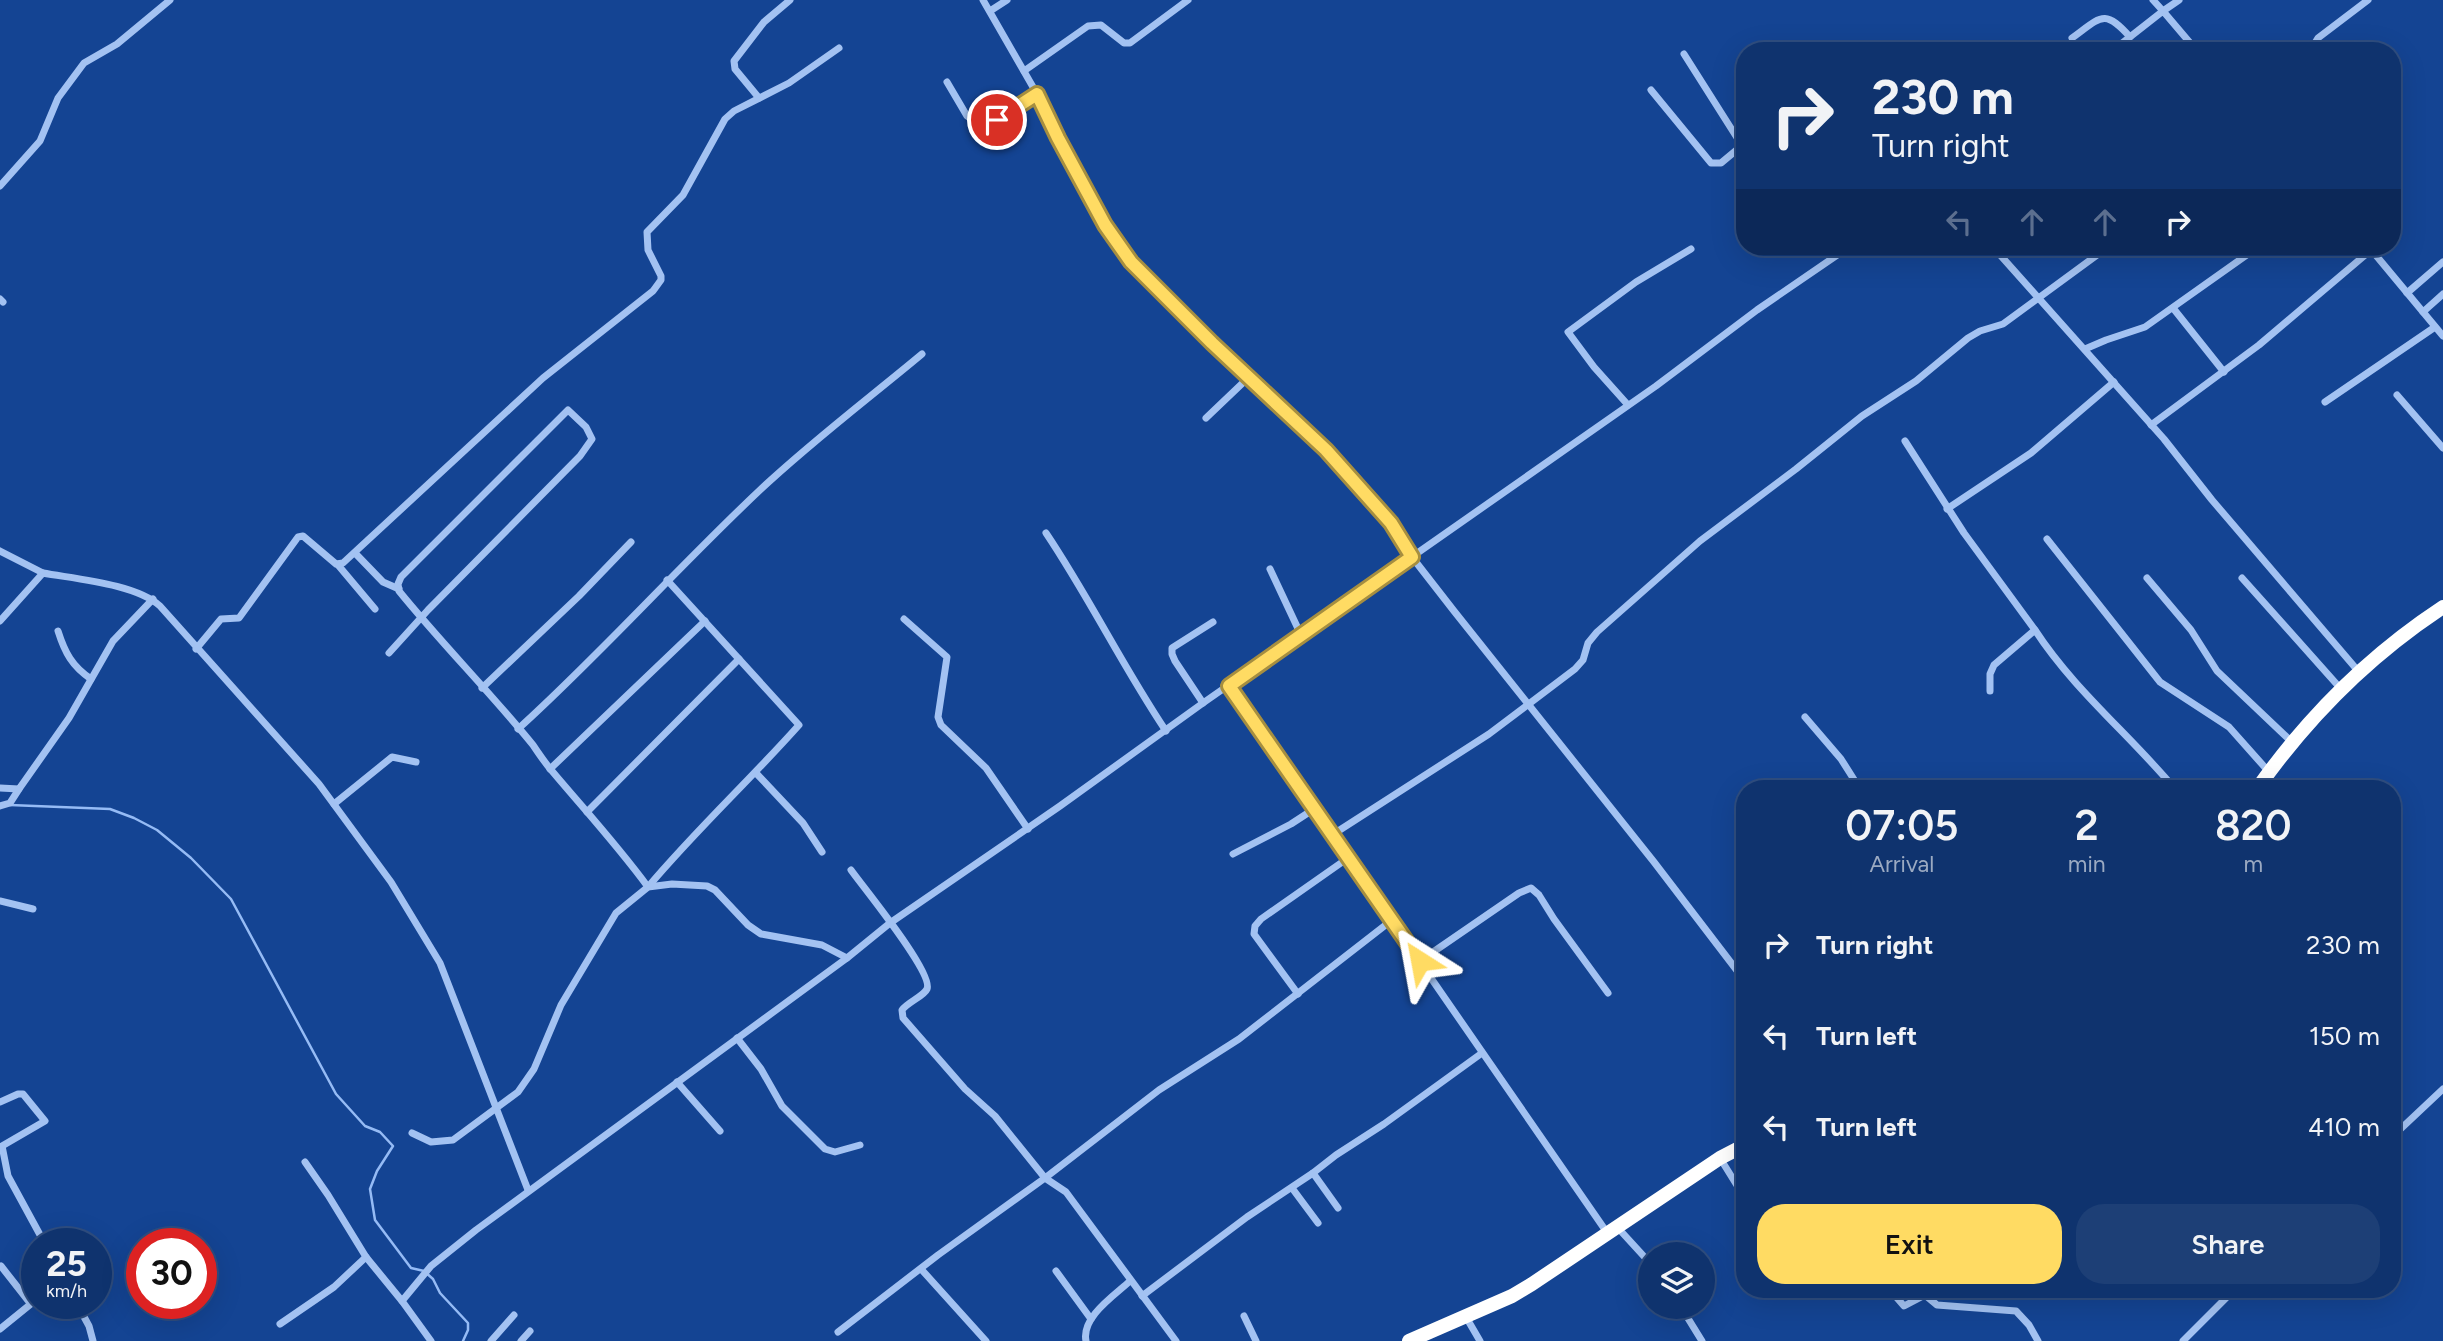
<!DOCTYPE html>
<style>
:root{--surface:#0f336e;--page:#1d3f76;--text:#f1f3f6;--muted:#9baac2;--line:#2f4e81;--accent:#ffdb63}
body{margin:0;font-family:Figtree,sans-serif;background:var(--page);color:var(--text);height:100vh;display:flex;flex-direction:column;font-size:26px;white-space:nowrap}
*{box-sizing:border-box;margin:0}
p{font-size:23px;color:var(--muted)}
.icon{flex:none;width:38px;height:38px;fill:none;stroke:currentColor;stroke-width:2;stroke-linecap:round;stroke-linejoin:round}
.map{position:relative;flex:1;overflow:hidden}
.sheet{position:absolute;left:1736px;top:780px;width:665px;height:518px;display:flex;flex-direction:column;background:var(--surface);border-radius:28px;box-shadow:0 7px 28px #0002,0 0 0 2px var(--line)}
.sheet>*{flex:none}
.top-card{position:absolute;left:1736px;top:42px;width:665px;height:214px;border-radius:28px;box-shadow:0 7px 28px #0002,0 0 0 2px var(--line);background:#0f336e;color:var(--text);overflow:hidden}
.buttons{position:absolute;left:1638px;top:1242px;display:grid;gap:14px}
.buttons a{display:grid;place-items:center;width:77px;height:77px;border-radius:50%;background:var(--surface);box-shadow:0 7px 28px #0002,0 0 0 2px var(--line);font-size:35px}
.speed{position:absolute;left:21px;top:1228px;display:flex;gap:14px;font-size:35px;font-weight:700;text-align:center}
.speed>*{display:grid;place-content:center;width:91px;height:91px;border-radius:50%;background:var(--surface);box-shadow:0 7px 28px #0002,0 0 0 2px var(--line);line-height:1}
.speed small{font-size:18px;font-weight:400}
.speed .limit{border:10px solid #d22;background:#fff;color:#111}
.pin{position:absolute;display:grid;place-items:center;width:60px;height:60px;color:#fff;margin:-30px;border:4px solid #fff;border-radius:50%;box-shadow:0 2px 7px #0007}
.me{position:absolute;width:77px;margin:-38px;rotate:326deg;stroke-linejoin:round;filter:drop-shadow(0 0 5px #0008)}
.turn{display:flex;align-items:center;gap:24px;height:147px;padding:0 21px;font-size:32px}
.turn .icon{width:91px;height:91px;stroke-width:2.5}
.turn b{display:block;font-size:49px;line-height:60px}
.lanes{display:flex;align-items:center;height:66px;padding:0 21px;background:#0003;justify-content:center;gap:35px;direction:ltr}
.lanes .off{opacity:.35}
.eta{display:flex;justify-content:space-evenly;align-items:center;height:119px;text-align:center}
.eta b{font-size:42px;font-weight:600;line-height:49px}
.primary-button{display:flex;gap:14px;margin-top:auto;padding:14px 21px}
.primary-button a{flex:1;height:80px;border-radius:28px;background:var(--accent);color:#111;font-size:28px;font-weight:600;line-height:80px;text-align:center}
.primary-button a+a{background:var(--page);color:var(--text)}
ul{padding:0;list-style:none}
li{display:flex;align-items:center;gap:21px;height:91px;padding:0 21px}
li div{flex:1}
li b{display:block;font-size:26px}
li em{font-style:normal}
.map>svg:first-child{display:block}
</style>
<div class="map">
<svg width="2443" height="1341" viewBox="0 0 2443 1341">
<rect width="100%" height="100%" fill="#144493"/>
<g fill="none" stroke-linecap="round" stroke-linejoin="round">
<path stroke="#95bbf5" stroke-width="2.5" d="M 10,805 L 110,809 L 134,818 L 157,830 L 191,858 L 231,899 L 336,1094 L 365,1126 L 380,1132 L 393,1146 L 377,1171 L 370,1189 L 375,1220 L 411,1268 L 424,1271 L 433,1279 L 440,1293 L 468,1323 L 468,1330 L 463,1341"/>
<g stroke="#a3c2f2" stroke-width="7">
<path d="M 983,0 L 1037,94 L 1058,138 L 1105,225 L 1131,262 L 1212,343 L 1326,450 L 1364,491 L 1391,523 L 1412,557 L 1454,611 L 1654,862 L 1745,981"/>
<path d="M 2153,0 L 2163,11 L 2179,0"/>
<path d="M 990,11 L 1007,0"/>
<path d="M 2072,38 C 2101,17 2104,8 2130,37"/>
<path d="M 2112,51 L 2163,11 L 2197,51"/>
<path d="M 2310,51 L 2318,38 L 2368,0"/>
<path d="M 1684,54 L 1741,144"/>
<path d="M 1024,71 L 1088,26 L 1101,25 L 1124,43 L 1130,43 L 1188,0"/>
<path d="M 947,82 L 967,116 L 978,124 L 997,120 L 1037,94"/>
<path d="M 1651,90 L 1711,163 L 1721,163 L 1745,143"/>
<path d="M 759,98 L 735,69 L 734,61 L 764,22 L 790,0"/>
<path d="M 0,186 L 40,141 L 58,98 L 84,63 L 117,44 L 170,0"/>
<path d="M 1993,247 L 2164,439 L 2212,500 L 2359,672"/>
<path d="M 2369,247 L 2443,336"/>
<path d="M 2407,293 L 2443,262"/>
<path d="M 0,299 L 3,302"/>
<path d="M 2173,308 L 2224,372"/>
<path d="M 2423,312 L 2443,294"/>
<path d="M 2085,349 L 2106,340 L 2145,327 L 2258,247"/>
<path d="M 2397,395 L 2443,448"/>
<path d="M 2325,402 L 2435,327"/>
<path d="M 1628,405 L 1594,367 L 1568,332 L 1636,282 L 1691,249"/>
<path d="M 1206,418 L 1249,377"/>
<path d="M 2151,425 L 2259,345 L 2371,250"/>
<path d="M 1905,441 L 1964,533 L 2035,630"/>
<path d="M 1947,509 L 2031,453 L 2114,382"/>
<path d="M 1046,533 C 1089,597 1123,667 1166,731"/>
<path d="M 2047,539 L 2160,682 L 2229,727 L 2269,772"/>
<path d="M 0,551 L 43,573"/>
<path d="M 355,553 L 383,582 L 399,589"/>
<path d="M 338,565 L 375,609"/>
<path d="M 1270,569 L 1301,635"/>
<path d="M 2147,578 L 2191,630 L 2217,671 L 2294,744"/>
<path d="M 2242,578 L 2341,689"/>
<path d="M 904,619 L 947,657 L 938,717 L 941,725 L 986,768 L 1028,829"/>
<path d="M 0,621 L 43,573 C 76,579 136,584 160,606 L 319,784 L 391,882 L 440,963 L 528,1190"/>
<path d="M 58,631 C 65,653 72,666 91,679"/>
<path d="M 196,649 L 221,619 L 239,618 L 298,537 L 303,536 L 336,564 L 343,563 L 543,378 L 653,291 L 661,280 L 661,276 L 648,250 L 647,232 L 683,195 L 725,119 L 734,111 L 789,83 L 839,48"/>
<path d="M 389,653 L 428,610 L 580,456 L 592,439 L 586,427 L 568,410 L 401,577 L 398,584 L 399,591 C 442,644 490,692 533,745 C 539,754 545,763 552,771 C 584,809 618,846 648,887 C 696,830 750,780 799,725 L 667,580"/>
<path d="M 1229,686 L 1608,1234"/>
<path d="M 482,688 L 579,596 L 631,542"/>
<path d="M 1990,691 L 1990,674 L 1994,665 L 2035,630 C 2074,690 2130,735 2175,789"/>
<path d="M 1203,703 L 1175,661 L 1172,654 L 1172,648 L 1213,622"/>
<path d="M 1805,717 L 1841,759 L 1860,789"/>
<path d="M 518,729 C 602,653 677,568 760,490 C 811,442 868,399 922,354"/>
<path d="M 550,769 L 705,621"/>
<path d="M 756,773 L 803,823 L 822,852"/>
<path d="M 0,788 L 19,789 L 69,718 L 113,641 L 153,599"/>
<path d="M 334,804 L 392,757 L 416,762"/>
<path d="M 0,806 L 10,803 L 19,789"/>
<path d="M 587,812 L 739,659"/>
<path d="M 1332,835 L 1489,734 L 1575,669 L 1583,660 L 1588,643 L 1597,632 L 1700,541 L 1796,469 L 1862,416 L 1916,381 L 1968,338 L 1980,331 L 2003,324 L 2108,247"/>
<path d="M 1233,854 L 1291,824 L 1314,809"/>
<path d="M 851,870 C 863,887 934,973 927,989 C 924,996 908,1002 902,1010 L 903,1018 L 965,1089 L 995,1116 L 1045,1178 L 1066,1192 L 1176,1341"/>
<path d="M 0,901 L 33,909"/>
<path d="M 1420,961 L 1519,893 L 1531,888 L 1539,895 L 1554,919 L 1608,993"/>
<path d="M 1298,994 L 1254,934 L 1255,926 L 1261,919 L 1348,858"/>
<path d="M 737,1038 L 761,1069 L 782,1106 L 825,1149 L 835,1152 L 860,1145"/>
<path d="M 677,1082 L 720,1131"/>
<path d="M 0,1102 L 18,1094 L 23,1094 L 45,1121 L 2,1146 L 8,1176 L 45,1244"/>
<path d="M 412,1133 L 431,1142 L 453,1140 L 518,1092 L 534,1069 L 561,1005 L 616,913 L 648,887 L 672,884 L 707,886 L 715,890 L 748,925 L 761,934 L 822,945 L 847,958"/>
<path d="M 2392,1137 L 2443,1089"/>
<path d="M 1720,1158 L 1738,1187 L 1745,1189"/>
<path d="M 305,1162 L 328,1195 L 366,1257 L 402,1301"/>
<path d="M 1313,1173 L 1338,1208"/>
<path d="M 1292,1188 L 1318,1223"/>
<path d="M 1618,1228 L 1650,1263"/>
<path d="M 1,1266 L 30,1303"/>
<path d="M 921,1269 L 986,1341"/>
<path d="M 1056,1271 L 1091,1319"/>
<path d="M 1890,1290 L 1904,1306 L 1925,1295 L 1937,1305 L 2016,1311 L 2029,1325 L 2038,1341"/>
<path d="M 1142,1296 L 1247,1217 L 1313,1173 L 1336,1155 L 1384,1124 L 1482,1053"/>
<path d="M 77,1304 L 89,1326 L 93,1341"/>
<path d="M 1681,1307 L 1702,1341"/>
<path d="M 1244,1316 L 1256,1341"/>
<path d="M 1466,1317 L 1480,1341"/>
<path d="M 280,1324 L 334,1287 L 366,1257"/>
<path d="M 0,1329 L 37,1299"/>
<path d="M 838,1332 L 938,1255 L 1045,1178 L 1159,1090 L 1239,1039 L 1392,920"/>
<path d="M 431,1341 L 402,1301 L 431,1266 L 476,1230 L 847,958 L 890,923 L 1060,806 L 1203,703 L 1656,386 L 1757,310 L 1849,247"/>
<path d="M 491,1341 L 514,1315"/>
<path d="M 521,1341 L 530,1331"/>
<path d="M 1086,1341 C 1081,1317 1115,1295 1130,1281"/>
<path d="M 2183,1341 L 2234,1290"/>
</g>
<g stroke="#fff" stroke-width="14">
<path d="M 2257,789 C 2307,718 2370,655 2443,607"/>
<path d="M 1409,1341 L 1512,1296 L 1532,1284 L 1720,1158 L 1745,1145"/>
</g>
</g>
<g fill="none" stroke-linecap="round" stroke-linejoin="round">
<g stroke="#a68e40" stroke-width="18">
<path id="route" d="M 997,120 L 1037,94 L 1058,138 L 1105,225 L 1131,262 L 1212,343 L 1326,450 L 1391,523 L 1412,557 L 1229,686 L 1420,961"/>
</g>
<use href="#route" stroke="#ffdb63" stroke-width="12"/>
</g>
</svg>
<div class="buttons">
<a><svg class="icon" aria-label="layers" viewBox="0 0 24 24"><path d="M12 4l9 5-9 5-9-5zM3 14l9 5 9-5"/></svg></a>
</div>
<div class="speed"><div>25<small>km/h</small></div><div class="limit">30</div></div>
<div class="pin" style="left:997px;top:120px;background:#d93025"><svg class="icon" aria-label="arrive" viewBox="0 0 24 24"><path d="M6 21V4h12l-3 4 3 4H6"/></svg></div>
<svg class="me" style="left:1420px;top:961px" viewBox="-20 -20 40 40"><path d="M0-17L14 15 0 8-14 15z" fill="#ffdb63" stroke="#fff" stroke-width="4"/></svg>
<div class="top-card">
<div class="turn"><svg class="icon" aria-label="right" viewBox="0 0 24 24"><path d="M7 20v-9h11M14 6l5 5-5 5"/></svg><div><b>230 m</b>Turn right</div></div>
<div class="lanes"><svg class="icon off" aria-label="left" viewBox="0 0 24 24"><path d="M17 20v-9H6M10 6l-5 5 5 5"/></svg><svg class="icon off" aria-label="ahead" viewBox="0 0 24 24"><path d="M12 20V5M6 11l6-6 6 6"/></svg><svg class="icon off" aria-label="ahead" viewBox="0 0 24 24"><path d="M12 20V5M6 11l6-6 6 6"/></svg><svg class="icon" aria-label="right" viewBox="0 0 24 24"><path d="M7 20v-9h11M14 6l5 5-5 5"/></svg></div>
</div>
<section class="sheet">
<div class="eta">
<div><b>07:05</b><p>Arrival</p></div>
<div><b>2</b><p>min</p></div>
<div><b>820</b><p>m</p></div>
</div>
<ul>
<li><svg class="icon" aria-label="right" viewBox="0 0 24 24"><path d="M7 20v-9h11M14 6l5 5-5 5"/></svg><div><b>Turn right</b></div><em>230 m</em></li>
<li><svg class="icon" aria-label="left" viewBox="0 0 24 24"><path d="M17 20v-9H6M10 6l-5 5 5 5"/></svg><div><b>Turn left</b></div><em>150 m</em></li>
<li><svg class="icon" aria-label="left" viewBox="0 0 24 24"><path d="M17 20v-9H6M10 6l-5 5 5 5"/></svg><div><b>Turn left</b></div><em>410 m</em></li>
</ul>
<div class="primary-button"><a>Exit</a><a>Share</a></div>
</section>
</div>
